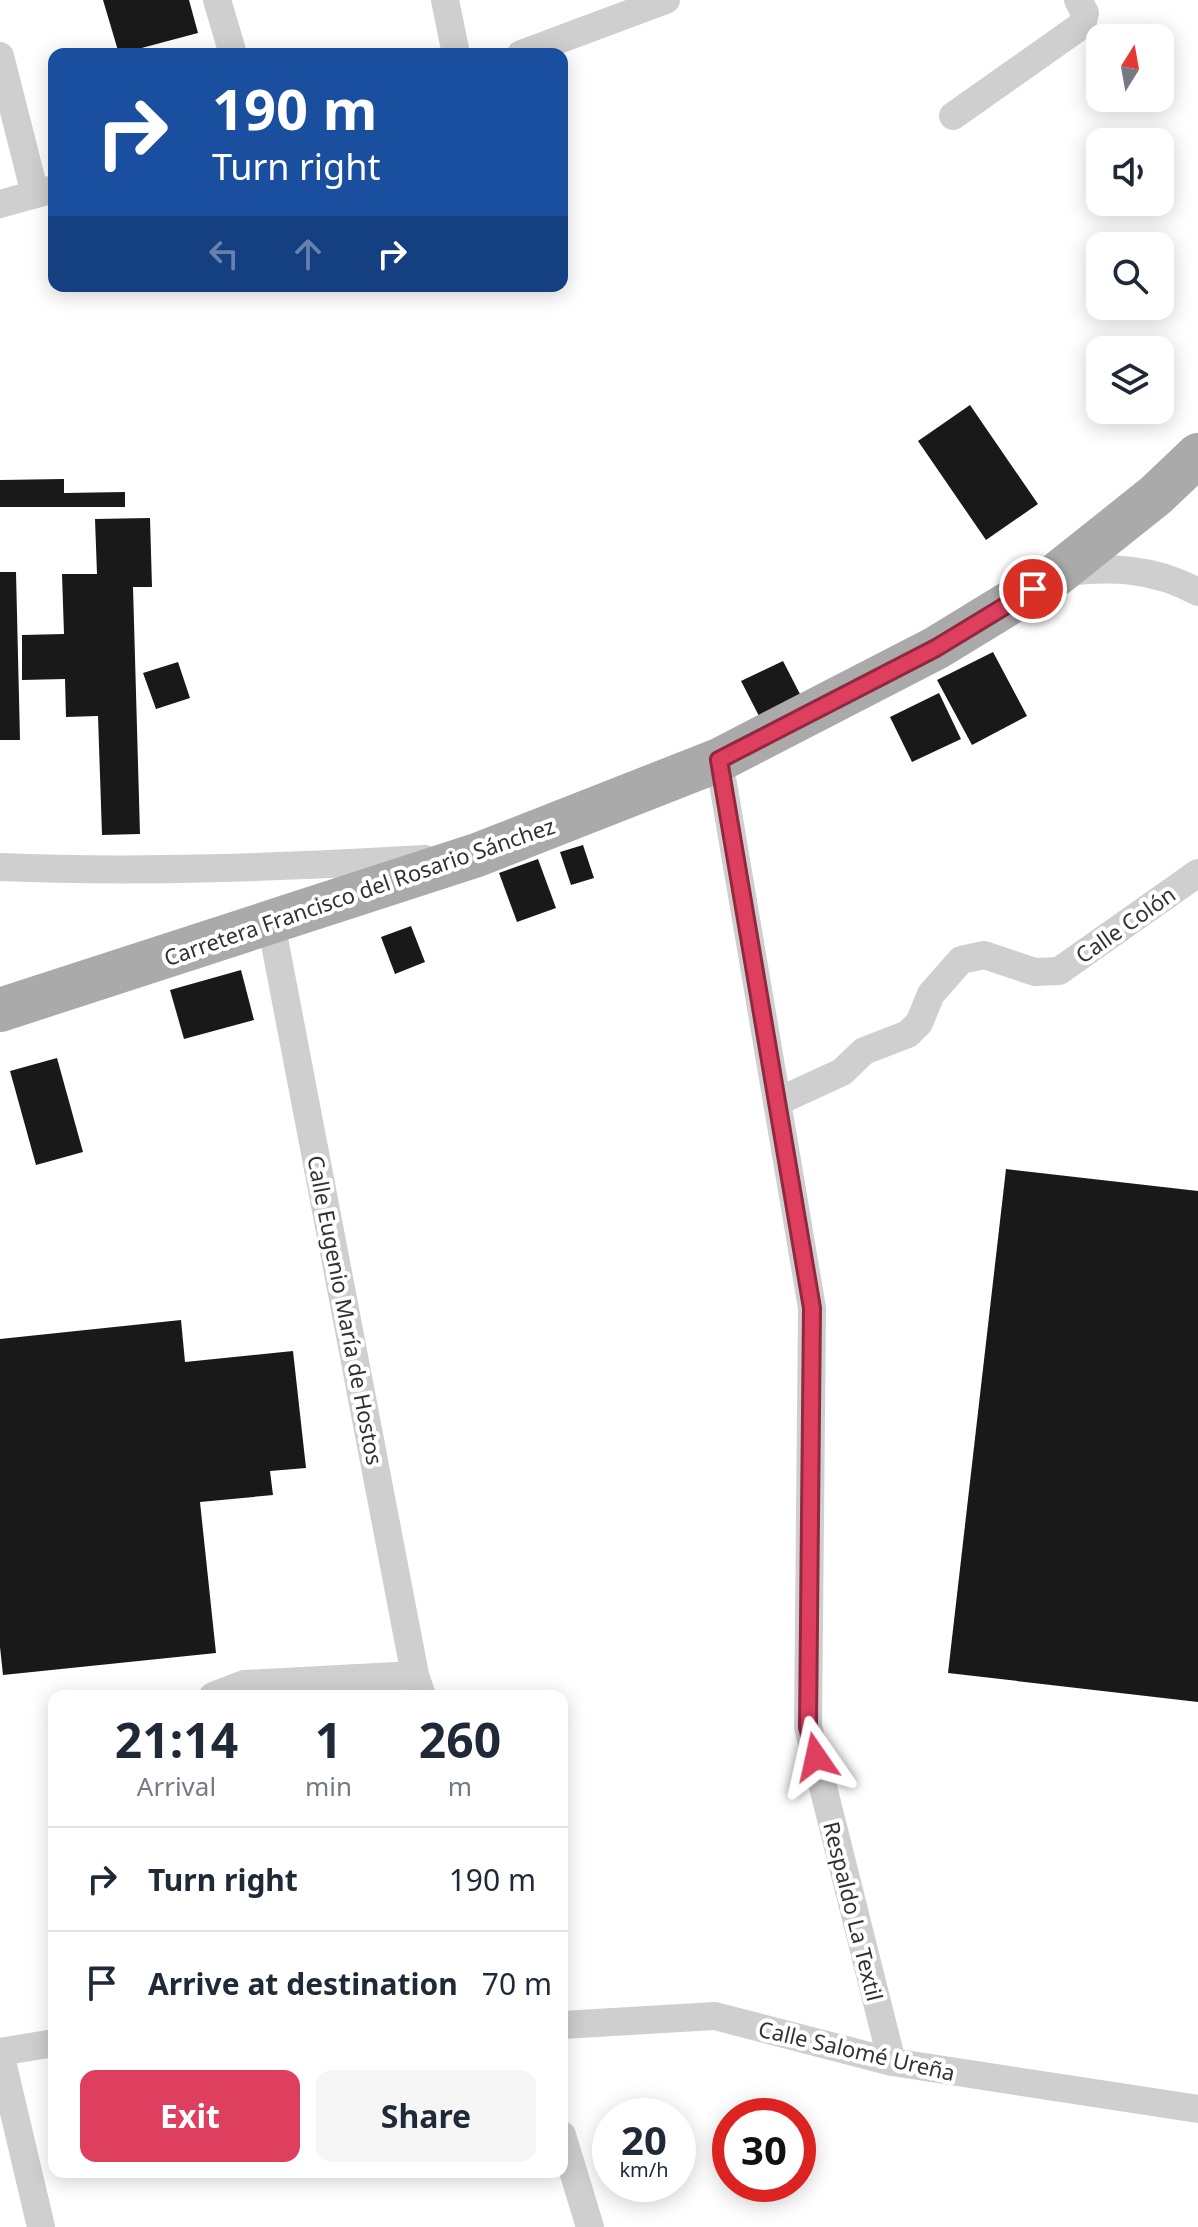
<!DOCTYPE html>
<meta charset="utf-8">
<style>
:root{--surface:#fff;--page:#f6f6f7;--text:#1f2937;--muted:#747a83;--line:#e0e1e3;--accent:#df3f5f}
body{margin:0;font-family:"Noto Sans",sans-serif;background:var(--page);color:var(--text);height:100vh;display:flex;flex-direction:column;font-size:30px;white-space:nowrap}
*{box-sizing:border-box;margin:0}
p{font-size:26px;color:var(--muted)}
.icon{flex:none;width:44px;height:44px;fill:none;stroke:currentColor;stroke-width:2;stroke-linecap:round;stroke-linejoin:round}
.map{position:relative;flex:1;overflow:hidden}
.details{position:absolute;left:48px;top:1690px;width:520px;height:488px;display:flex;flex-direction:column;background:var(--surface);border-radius:16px;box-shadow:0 4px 20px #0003}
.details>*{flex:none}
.banner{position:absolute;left:48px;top:48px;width:520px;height:244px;border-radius:16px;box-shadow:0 4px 20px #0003;background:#1a4fa0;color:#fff;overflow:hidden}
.needle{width:52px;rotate:11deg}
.buttons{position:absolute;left:1086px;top:24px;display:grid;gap:16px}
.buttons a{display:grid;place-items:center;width:88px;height:88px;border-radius:16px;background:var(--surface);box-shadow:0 4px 20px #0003;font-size:40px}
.speed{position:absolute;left:592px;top:2098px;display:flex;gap:16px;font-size:40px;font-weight:700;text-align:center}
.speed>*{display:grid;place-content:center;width:104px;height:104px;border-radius:50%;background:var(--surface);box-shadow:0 4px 20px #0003;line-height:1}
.speed small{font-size:20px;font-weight:400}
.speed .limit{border:12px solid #d22;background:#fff;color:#111}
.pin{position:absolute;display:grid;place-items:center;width:68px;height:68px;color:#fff;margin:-34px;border:4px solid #fff;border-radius:50%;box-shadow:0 2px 8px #0007}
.me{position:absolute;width:88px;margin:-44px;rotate:349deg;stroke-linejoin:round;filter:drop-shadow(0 0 6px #0008)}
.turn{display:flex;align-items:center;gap:28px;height:168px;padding:0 32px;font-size:36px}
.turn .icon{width:104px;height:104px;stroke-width:2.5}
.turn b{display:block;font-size:56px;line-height:68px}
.lanes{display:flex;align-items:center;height:76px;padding:0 32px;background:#0003;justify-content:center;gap:40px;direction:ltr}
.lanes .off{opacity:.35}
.eta{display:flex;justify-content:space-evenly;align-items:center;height:136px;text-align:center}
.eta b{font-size:48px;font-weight:700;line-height:56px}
.primary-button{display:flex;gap:16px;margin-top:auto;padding:16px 32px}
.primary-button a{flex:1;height:92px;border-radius:16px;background:var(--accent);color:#fff;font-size:32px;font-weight:700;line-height:92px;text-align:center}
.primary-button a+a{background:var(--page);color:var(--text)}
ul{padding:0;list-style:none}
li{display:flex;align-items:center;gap:24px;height:104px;padding:0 32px;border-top:2px solid var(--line)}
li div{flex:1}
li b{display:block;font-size:30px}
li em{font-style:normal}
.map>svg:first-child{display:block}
</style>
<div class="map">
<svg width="1198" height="2227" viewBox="0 0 1198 2227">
<rect width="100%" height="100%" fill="#fff"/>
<g fill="#191919">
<path d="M 103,0 L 189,0 L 198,33 L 119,54 Z"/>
<path d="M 970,405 L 1038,504 L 986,540 L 918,441 Z"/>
<path d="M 64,479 L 64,493 L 125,492 L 125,507 L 0,507 L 0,480 Z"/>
<path d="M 150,518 L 152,587 L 133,587 L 140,834 L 102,835 L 98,716 L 66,717 L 65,679 L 22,680 L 22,635 L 64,634 L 62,574 L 97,574 L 95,519 Z"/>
<path d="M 0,572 L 16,572 L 20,740 L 0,740 Z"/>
<path d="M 993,652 L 1027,716 L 972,745 L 937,680 Z"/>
<path d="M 783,661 L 801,696 L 759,716 L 741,681 Z"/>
<path d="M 178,662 L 190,698 L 156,709 L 143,673 Z"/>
<path d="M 939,693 L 961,739 L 912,762 L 890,717 Z"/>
<path d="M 583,845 L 594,878 L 571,885 L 560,852 Z"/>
<path d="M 538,859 L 556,908 L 517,922 L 499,873 Z"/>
<path d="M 411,926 L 425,962 L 395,974 L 381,937 Z"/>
<path d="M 241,970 L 254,1020 L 184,1039 L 170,990 Z"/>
<path d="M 57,1058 L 83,1152 L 36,1165 L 10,1071 Z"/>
<path d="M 1006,1169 L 1198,1191 L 1198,1702 L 948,1673 Z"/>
<path d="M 181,1320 L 185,1362 L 293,1351 L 306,1468 L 270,1471 L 273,1495 L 200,1502 L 216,1653 L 3,1675 L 0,1647 L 0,1339 Z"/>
</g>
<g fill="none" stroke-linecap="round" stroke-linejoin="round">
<g stroke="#cfcfcf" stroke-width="28">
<path d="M 217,0 L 233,54"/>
<path d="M 445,0 L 456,54"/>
<path d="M 521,54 L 666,0"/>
<path d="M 0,56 L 35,194"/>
<path d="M 953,116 L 1082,25 L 1085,13 L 1078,0"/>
<path d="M 0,204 L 54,189"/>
<path d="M 1061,573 C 1110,566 1154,568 1198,592"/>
<path d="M 719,760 L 812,1308 L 808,1727 L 892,2062"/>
<path d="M 0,867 C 142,873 283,867 425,859"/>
<path d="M 271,923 L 415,1675 L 422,1696"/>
<path d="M 777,1102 L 842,1072 L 864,1051 L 908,1034 L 919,1023 L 931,994 L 961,960 L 984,955 L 1035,972 L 1059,971 L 1198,873"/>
<path d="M 213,1696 L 244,1684 L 415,1675"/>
<path d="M 562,2025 L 715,2016 L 892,2062 L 1198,2109"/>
<path d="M 0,2052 L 54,2043"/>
<path d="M 0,2053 L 41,2227"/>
<path d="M 562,2135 L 590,2227"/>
</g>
<path stroke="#aaa" stroke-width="44" d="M 0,1010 L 477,855 L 719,760 L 936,648 L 1057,574 L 1156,495 L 1198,455"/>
</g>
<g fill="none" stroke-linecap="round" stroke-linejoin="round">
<g stroke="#91293e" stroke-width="20">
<path id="route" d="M 816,1757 L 808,1727 L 812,1308 L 719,760 L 936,648 L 1033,589"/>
</g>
<use href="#route" stroke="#df3f5f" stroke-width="14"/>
</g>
<g text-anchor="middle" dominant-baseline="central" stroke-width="8" stroke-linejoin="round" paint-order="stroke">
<g font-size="22" fill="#323232" stroke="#fff">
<text transform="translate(359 891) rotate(-19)">Carretera Francisco del Rosario Sánchez</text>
<text transform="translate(1125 924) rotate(-35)">Calle Colón</text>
<text transform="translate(346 1310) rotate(79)">Calle Eugenio María de Hostos</text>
<text transform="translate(854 1911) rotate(76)">Respaldo La Textil</text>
<text transform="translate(857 2050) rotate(13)">Calle Salomé Ureña</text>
</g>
</g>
</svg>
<div class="buttons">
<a><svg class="needle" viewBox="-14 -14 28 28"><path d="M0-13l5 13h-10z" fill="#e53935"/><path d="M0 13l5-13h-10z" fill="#747a83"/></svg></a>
<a><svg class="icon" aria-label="sound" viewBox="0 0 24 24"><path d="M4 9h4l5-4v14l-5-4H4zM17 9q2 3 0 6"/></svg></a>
<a><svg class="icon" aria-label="search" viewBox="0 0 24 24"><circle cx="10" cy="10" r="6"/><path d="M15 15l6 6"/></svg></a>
<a><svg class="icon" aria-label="layers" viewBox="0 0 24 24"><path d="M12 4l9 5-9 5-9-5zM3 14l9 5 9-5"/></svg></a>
</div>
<div class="speed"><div>20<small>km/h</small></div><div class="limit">30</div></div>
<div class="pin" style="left:1033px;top:589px;background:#d93025"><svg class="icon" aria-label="arrive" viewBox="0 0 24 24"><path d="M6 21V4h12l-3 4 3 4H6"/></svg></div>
<svg class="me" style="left:816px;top:1757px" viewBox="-20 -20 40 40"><path d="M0-17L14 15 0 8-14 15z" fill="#df3f5f" stroke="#fff" stroke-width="4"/></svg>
<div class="banner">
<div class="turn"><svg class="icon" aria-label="right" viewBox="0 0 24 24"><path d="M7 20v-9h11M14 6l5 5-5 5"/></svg><div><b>190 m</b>Turn right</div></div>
<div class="lanes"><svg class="icon off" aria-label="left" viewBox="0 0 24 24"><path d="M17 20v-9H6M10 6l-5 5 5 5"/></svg><svg class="icon off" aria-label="ahead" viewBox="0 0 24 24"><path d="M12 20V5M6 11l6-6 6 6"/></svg><svg class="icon" aria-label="right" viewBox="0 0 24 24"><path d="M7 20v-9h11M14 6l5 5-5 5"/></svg></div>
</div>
<section class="details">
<div class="eta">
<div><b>21:14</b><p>Arrival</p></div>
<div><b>1</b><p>min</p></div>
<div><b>260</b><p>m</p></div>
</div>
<ul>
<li><svg class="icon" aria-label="right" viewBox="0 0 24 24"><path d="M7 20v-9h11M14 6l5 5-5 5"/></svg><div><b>Turn right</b></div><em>190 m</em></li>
<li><svg class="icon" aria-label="arrive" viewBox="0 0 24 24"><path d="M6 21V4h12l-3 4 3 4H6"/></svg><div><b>Arrive at destination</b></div><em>70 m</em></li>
</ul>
<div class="primary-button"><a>Exit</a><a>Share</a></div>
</section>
</div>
